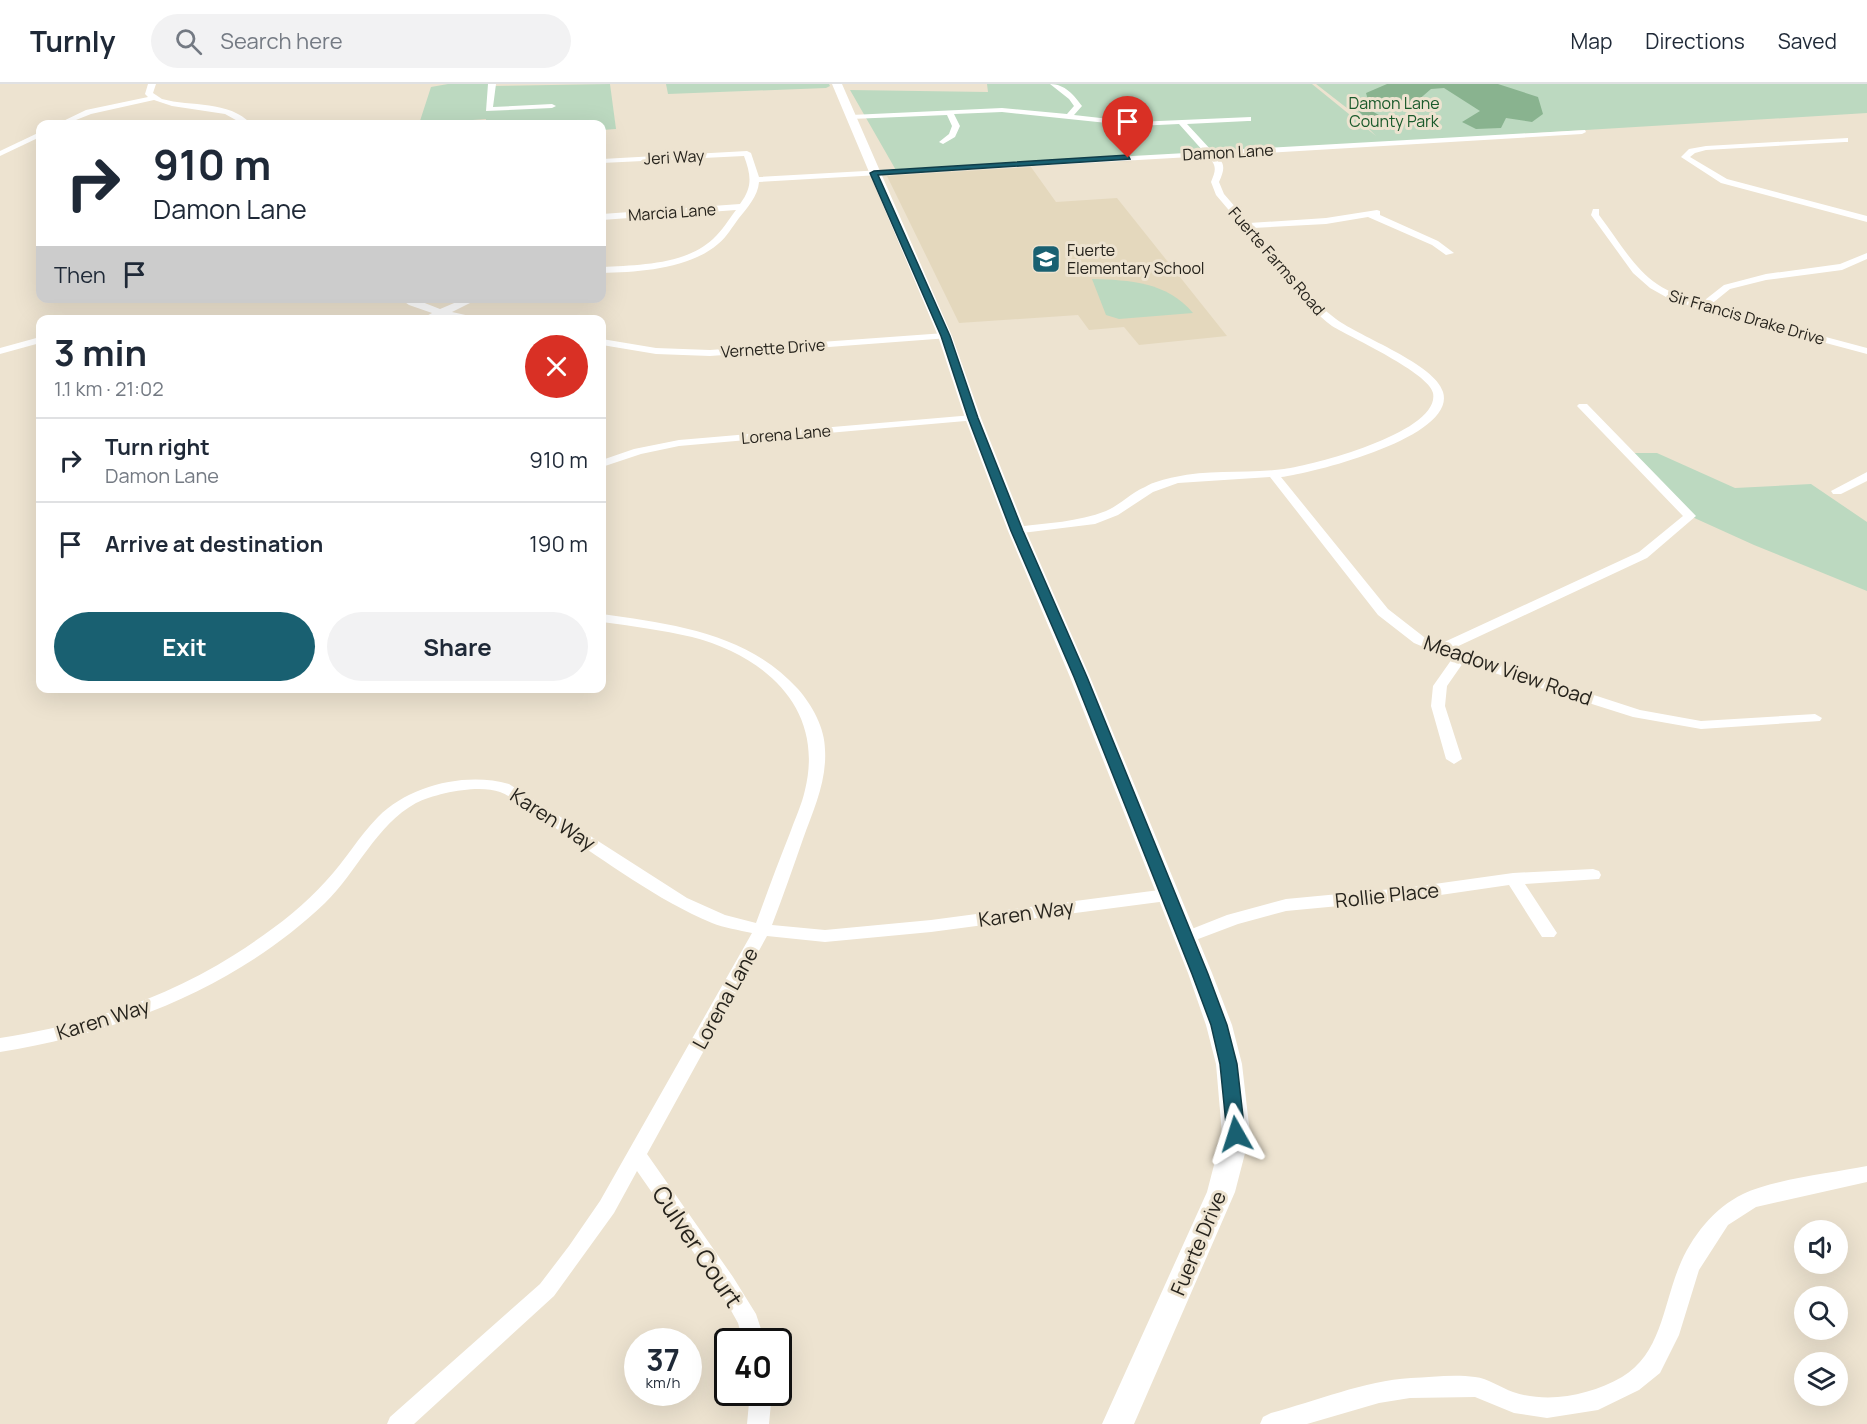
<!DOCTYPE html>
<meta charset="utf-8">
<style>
:root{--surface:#fff;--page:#f2f2f3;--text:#1f2937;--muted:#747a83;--line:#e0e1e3;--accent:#196071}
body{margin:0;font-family:Manrope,sans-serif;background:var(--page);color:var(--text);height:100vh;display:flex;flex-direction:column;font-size:22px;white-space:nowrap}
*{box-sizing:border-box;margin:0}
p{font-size:20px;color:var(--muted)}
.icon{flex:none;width:33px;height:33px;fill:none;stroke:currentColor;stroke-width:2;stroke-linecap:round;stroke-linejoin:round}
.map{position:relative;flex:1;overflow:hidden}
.sheet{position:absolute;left:36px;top:231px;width:570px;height:378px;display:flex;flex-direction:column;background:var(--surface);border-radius:12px;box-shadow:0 6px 24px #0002}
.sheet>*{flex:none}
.top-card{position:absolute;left:36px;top:36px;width:570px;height:183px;border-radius:12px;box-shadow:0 6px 24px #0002;background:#fff;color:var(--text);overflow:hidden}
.tools{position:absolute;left:1794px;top:1136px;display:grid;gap:12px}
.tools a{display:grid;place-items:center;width:54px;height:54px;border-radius:50%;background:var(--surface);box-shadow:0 6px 24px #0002;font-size:30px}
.speed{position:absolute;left:624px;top:1244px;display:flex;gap:12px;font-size:30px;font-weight:700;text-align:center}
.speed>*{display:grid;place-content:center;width:78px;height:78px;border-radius:50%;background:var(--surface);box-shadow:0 6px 24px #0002;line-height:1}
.speed small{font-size:15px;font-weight:400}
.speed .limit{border:3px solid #111;border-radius:9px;background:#fff;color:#111}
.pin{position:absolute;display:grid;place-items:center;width:51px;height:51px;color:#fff;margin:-62px -26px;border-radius:50% 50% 50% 0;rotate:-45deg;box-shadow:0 0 6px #0007}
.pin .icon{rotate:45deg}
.me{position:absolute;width:66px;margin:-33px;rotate:354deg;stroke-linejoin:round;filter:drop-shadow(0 0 4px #0008)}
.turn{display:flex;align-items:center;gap:21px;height:126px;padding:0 18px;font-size:27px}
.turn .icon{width:78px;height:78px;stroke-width:2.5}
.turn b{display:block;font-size:42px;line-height:51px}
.then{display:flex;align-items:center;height:57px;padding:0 18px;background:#0003;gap:12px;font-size:22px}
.round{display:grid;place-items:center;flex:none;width:63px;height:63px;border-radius:32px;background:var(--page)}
.headline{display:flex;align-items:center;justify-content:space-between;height:102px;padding:0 18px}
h1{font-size:36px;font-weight:700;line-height:45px}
.cta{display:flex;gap:12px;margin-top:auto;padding:12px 18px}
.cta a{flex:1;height:69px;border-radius:36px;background:var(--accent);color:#fff;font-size:24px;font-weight:700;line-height:69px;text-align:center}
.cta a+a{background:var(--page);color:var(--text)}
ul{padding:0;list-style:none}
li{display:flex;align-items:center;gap:18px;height:84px;padding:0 18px;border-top:2px solid var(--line)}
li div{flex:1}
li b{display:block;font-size:22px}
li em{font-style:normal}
header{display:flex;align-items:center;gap:36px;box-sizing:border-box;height:84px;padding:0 30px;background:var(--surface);border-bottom:2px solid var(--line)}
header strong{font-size:28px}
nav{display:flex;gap:33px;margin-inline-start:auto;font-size:21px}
.search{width:420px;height:54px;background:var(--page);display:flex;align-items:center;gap:15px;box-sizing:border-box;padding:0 21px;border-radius:33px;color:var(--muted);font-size:22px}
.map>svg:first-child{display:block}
</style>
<header>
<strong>Turnly</strong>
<div class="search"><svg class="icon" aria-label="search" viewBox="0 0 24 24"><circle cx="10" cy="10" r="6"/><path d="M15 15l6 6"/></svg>Search here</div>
<nav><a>Map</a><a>Directions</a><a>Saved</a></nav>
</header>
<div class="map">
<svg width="1867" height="1340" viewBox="0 0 1867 1340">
<rect width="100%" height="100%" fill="#ede3d0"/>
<path fill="#e4d8bd" d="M 1031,83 L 1056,118 L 1117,114 L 1227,252 L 1139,261 L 1124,243 L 1089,246 L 1078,231 L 959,239 L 887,92 Z"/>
<g fill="#bcd9c0">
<path d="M 448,0 L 492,0 L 492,2 L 610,0 L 616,45 L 602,46 L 602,40 L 486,40 L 486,35 L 419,40 L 431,3 Z"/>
<path d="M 666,0 L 829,0 L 830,2 L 826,4 L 668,10 Z"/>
<path d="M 987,0 L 1312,0 L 1376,52 L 1352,28 L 1316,0 L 1867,0 L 1867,29 L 897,88 L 850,6 L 988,8 Z"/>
<path d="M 1092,195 C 1130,196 1167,198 1193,229 L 1119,235 L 1106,231 Z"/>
<path d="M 1629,369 L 1657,369 L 1735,404 L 1811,400 L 1867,438 L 1867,507 L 1754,461 L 1690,432 Z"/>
</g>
<path fill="#89b38f" d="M 1387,0 L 1498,0 L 1538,13 L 1543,30 L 1532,38 L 1506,34 L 1501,44 L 1476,45 L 1462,38 L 1480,27 L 1444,4 L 1431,5 L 1409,24 L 1370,26 L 1386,35 L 1383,37 C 1366,38 1361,30 1350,17 L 1368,16 L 1366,9 Z"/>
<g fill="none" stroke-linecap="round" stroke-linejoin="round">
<g fill="#fff" fill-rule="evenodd">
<path d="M 148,0 L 156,0 L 153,9 L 162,15 C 191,23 229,16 251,40 L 243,40 L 225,30 L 172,22 L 154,16 L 91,30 L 66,40 L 57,40 L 86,26 L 148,13 L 145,10 Z"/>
<path d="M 488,0 L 496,0 L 493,23 L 552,20 L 556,22 L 552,24 L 486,27 Z"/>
<path d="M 1050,0 C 1065,0 1074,11 1082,22 L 1074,31 L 1136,38 L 1251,33 L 1251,37 L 1248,37 L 1187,40 L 1212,67 L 1585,46 L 1586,48 L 1582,50 L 1217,72 C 1226,81 1224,86 1219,98 L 1224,110 L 1249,139 L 1326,134 L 1377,126 L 1380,127 L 1380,131 L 1438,157 L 1454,169 L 1446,171 L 1432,161 L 1368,133 L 1326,140 L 1253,144 C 1279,174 1304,211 1336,235 C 1360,253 1435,280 1443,308 C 1457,353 1313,389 1281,393 L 1388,525 L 1424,553 L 1440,560 L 1639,468 L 1683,432 L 1577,322 L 1579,320 L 1587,320 L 1696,432 L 1647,474 L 1452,565 L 1640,626 L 1701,637 L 1815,630 L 1822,634 L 1820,637 L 1701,645 L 1633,633 L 1463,579 L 1447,602 L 1445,622 L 1462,675 L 1454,680 L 1446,675 L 1431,622 L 1433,602 L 1452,575 L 1414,559 L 1378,531 L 1270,393 L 1178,399 L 1153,408 L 1118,431 L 1095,440 L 1013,450 L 1011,447 L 1013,444 L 1017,443 C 1047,439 1078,438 1106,427 C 1120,421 1131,409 1145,403 C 1153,398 1165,395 1175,393 C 1210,385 1248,390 1284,385 C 1314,381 1441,348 1433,309 C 1429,289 1352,254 1332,242 C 1325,237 1318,230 1312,224 L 1216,111 L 1211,98 C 1216,86 1217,82 1208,72 L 759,98 C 758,112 747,124 739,134 C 732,143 727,153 718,160 C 689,185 639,188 602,189 L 602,183 C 638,181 685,181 713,155 C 722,147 729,135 736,126 L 602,136 L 602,130 L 740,120 C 753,103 751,91 744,72 L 602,79 L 602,75 L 747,67 L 751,69 L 759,93 L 1204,68 L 1179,40 L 1136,42 L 1002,28 L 954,30 L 960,42 L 955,53 L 943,60 L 939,58 L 949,50 L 952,42 L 947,31 L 851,35 L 847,33 L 851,31 L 1002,24 L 1067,30 L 1074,22 L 1069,15 Z"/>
<path d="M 40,48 L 40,53 L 0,72 L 0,67 Z"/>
<path d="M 1848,54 L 1848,58 L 1845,58 L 1706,66 L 1695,69 L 1690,73 L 1727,95 L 1867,132 L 1867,138 L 1721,99 L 1681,73 L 1689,65 L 1706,62 Z"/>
<path d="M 1593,125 L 1599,125 L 1599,131 C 1617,154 1633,184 1657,200 C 1670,209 1686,214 1701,219 L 1724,201 L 1766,190 L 1840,180 L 1867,169 L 1867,175 L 1842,186 L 1766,196 L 1730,205 L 1709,222 L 1867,264 L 1867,270 L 1699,225 L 1666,213 L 1650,204 L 1633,189 L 1591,131 Z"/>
<path d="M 399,214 L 412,214 L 440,225 L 466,214 L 480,214 L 452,228 L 488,236 L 463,236 L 442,232 L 434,236 L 419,236 L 432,229 L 409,221 Z"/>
<path d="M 945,249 L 950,252 L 949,254 L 710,272 L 656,270 L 602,261 L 602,255 L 656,264 L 710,266 Z"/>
<path d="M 40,253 L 40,259 L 0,270 L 0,264 Z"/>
<path d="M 973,331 L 979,334 L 977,336 L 679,362 L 641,370 L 602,383 L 602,376 L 634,365 L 679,356 Z"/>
<path d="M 1867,388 L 1867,397 L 1841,410 L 1833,410 L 1831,407 Z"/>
<path d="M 602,530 C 672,540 748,549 798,605 C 812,621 825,644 825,666 C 827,697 813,727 803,755 C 793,784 783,812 772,841 L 825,846 L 931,836 L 1167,805 L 1173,807 L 1175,811 L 1173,815 L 1167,817 L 931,848 L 825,858 L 767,852 L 647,1070 L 733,1193 L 756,1230 L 765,1257 L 743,1257 L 738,1239 L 719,1205 L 637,1087 L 614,1129 L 554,1212 L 414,1340 L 387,1340 L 390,1333 L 540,1200 L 569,1162 L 600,1117 L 752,849 C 739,846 724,844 712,839 C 657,816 607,778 557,745 C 542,735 516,714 500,708 C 479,700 436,709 416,719 C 376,741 357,788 325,819 C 237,903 119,949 0,968 L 0,954 C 83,941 163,916 234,871 C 267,850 300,826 326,797 C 345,777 359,752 378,733 C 410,701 466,688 509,700 L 687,814 L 725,831 L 756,839 C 767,809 778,779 790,749 C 795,735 802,720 805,706 C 825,624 765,572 692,553 C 662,546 632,542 602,538 Z"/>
<path d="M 1593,785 L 1599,787 L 1601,791 L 1599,795 L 1525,800 L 1557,849 L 1554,853 L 1542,853 L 1509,801 L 1413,815 L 1286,827 L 1238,840 L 1185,860 L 1179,858 L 1176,854 L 1179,850 L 1227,831 L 1286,815 L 1413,803 L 1513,789 Z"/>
<path d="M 1867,1082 L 1867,1098 L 1756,1123 L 1728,1141 L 1699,1186 L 1679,1251 L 1660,1289 L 1639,1306 L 1598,1326 L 1547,1334 L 1514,1329 L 1475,1313 L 1410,1314 L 1379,1319 L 1307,1340 L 1260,1340 L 1263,1333 L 1271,1329 C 1316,1317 1364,1297 1411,1294 C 1431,1293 1455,1290 1475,1293 C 1488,1294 1501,1304 1513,1308 C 1549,1320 1590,1311 1622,1293 C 1661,1270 1663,1222 1679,1183 C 1691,1153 1714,1124 1743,1110 C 1774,1095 1832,1089 1867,1082 Z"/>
<path d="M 750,1308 L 772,1308 L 769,1340 L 747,1340 Z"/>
</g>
<path fill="#fff" fill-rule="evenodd" d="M 832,0 L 842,0 L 952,252 L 981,334 L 1026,447 L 1090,593 L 1212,889 L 1232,941 L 1242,980 L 1250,1050 L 1235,1108 L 1134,1340 L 1102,1340 L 1207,1108 L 1222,1050 L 1216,980 L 1206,941 L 1188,889 L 1070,593 L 1008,447 L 965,334 L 938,252 Z"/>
</g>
<path fill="#196071" stroke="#103e49" stroke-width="1.5" d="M 1128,71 L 1130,75 L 878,91 L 950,252 L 978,334 L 1023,447 L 1087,593 L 1208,890 L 1227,941 L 1237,980 L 1245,1050 L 1242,1055 L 1236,1057 L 1230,1055 L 1227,1050 L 1220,980 L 1211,941 L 1192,890 L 1074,593 L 1011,447 L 968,334 L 941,252 L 870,89 L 874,87 Z"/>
<defs>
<g id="school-square" transform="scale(1.5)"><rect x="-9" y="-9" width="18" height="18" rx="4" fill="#196071" stroke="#ede3d0"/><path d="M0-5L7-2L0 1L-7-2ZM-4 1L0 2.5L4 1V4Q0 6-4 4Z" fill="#fff"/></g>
</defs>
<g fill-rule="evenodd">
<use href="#school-square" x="1046" y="175"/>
</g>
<g text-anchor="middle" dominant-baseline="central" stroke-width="6" stroke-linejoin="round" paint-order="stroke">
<g font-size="16" fill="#1a5a2b" stroke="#ede3d0">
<text x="1394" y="19">Damon Lane<tspan x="1394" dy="18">County Park</tspan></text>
</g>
<g font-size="16" fill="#26231c" stroke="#ede3d0">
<text transform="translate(1228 68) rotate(-3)">Damon Lane</text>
<text transform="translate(674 73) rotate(-3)">Jeri Way</text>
<text transform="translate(672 128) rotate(-4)">Marcia Lane</text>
<text transform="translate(1277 177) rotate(49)">Fuerte Farms Road</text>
<text transform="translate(1747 233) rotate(16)">Sir Francis Drake Drive</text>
<text transform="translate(773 264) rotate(-4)">Vernette Drive</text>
<text transform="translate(786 350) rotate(-5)">Lorena Lane</text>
</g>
<g font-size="16" fill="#26231c" stroke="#ede3d0" text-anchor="start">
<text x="1067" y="166">Fuerte<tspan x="1067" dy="18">Elementary School</tspan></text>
</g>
<g font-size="20" fill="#26231c" stroke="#ede3d0">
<text transform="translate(1508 586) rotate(19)">Meadow View Road</text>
<text transform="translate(553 735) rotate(33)">Karen Way</text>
<text transform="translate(1387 811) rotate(-6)">Rollie Place</text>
<text transform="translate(1026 829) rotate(-8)">Karen Way</text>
<text transform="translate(725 914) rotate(-61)">Lorena Lane</text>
<text transform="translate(103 935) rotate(-17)">Karen Way</text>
<text transform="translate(1198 1159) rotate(-67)">Fuerte Drive</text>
</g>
<g font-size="24" fill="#26231c" stroke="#ede3d0">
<text transform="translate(698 1162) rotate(56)">Culver Court</text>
</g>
</g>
</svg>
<div class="tools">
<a><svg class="icon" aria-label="sound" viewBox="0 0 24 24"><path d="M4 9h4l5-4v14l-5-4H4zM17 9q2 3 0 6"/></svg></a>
<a><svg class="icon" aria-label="search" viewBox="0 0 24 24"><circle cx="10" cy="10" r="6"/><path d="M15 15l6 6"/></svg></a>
<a><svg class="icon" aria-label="layers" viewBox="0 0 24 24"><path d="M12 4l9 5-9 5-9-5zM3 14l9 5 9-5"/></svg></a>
</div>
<div class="speed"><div>37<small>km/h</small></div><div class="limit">40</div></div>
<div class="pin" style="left:1128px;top:74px;background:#d93025"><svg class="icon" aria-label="arrive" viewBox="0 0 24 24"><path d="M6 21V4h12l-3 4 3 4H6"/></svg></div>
<svg class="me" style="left:1236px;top:1050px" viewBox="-20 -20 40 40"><path d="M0-17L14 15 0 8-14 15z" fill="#196071" stroke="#fff" stroke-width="4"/></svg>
<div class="top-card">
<div class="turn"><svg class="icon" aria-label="right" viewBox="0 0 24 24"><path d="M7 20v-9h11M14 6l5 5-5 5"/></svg><div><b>910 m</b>Damon Lane</div></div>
<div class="then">Then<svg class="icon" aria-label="arrive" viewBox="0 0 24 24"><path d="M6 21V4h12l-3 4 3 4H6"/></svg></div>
</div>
<section class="sheet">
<div class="headline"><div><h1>3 min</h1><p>1.1 km · 21:02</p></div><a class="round" style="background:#d93025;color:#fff"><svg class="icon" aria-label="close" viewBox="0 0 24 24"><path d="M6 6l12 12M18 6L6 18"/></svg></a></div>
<ul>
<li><svg class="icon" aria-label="right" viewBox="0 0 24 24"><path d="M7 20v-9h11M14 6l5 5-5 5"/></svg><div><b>Turn right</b><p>Damon Lane</p></div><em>910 m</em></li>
<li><svg class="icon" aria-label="arrive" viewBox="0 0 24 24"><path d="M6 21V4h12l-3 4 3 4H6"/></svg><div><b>Arrive at destination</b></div><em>190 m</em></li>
</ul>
<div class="cta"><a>Exit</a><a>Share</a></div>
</section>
</div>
